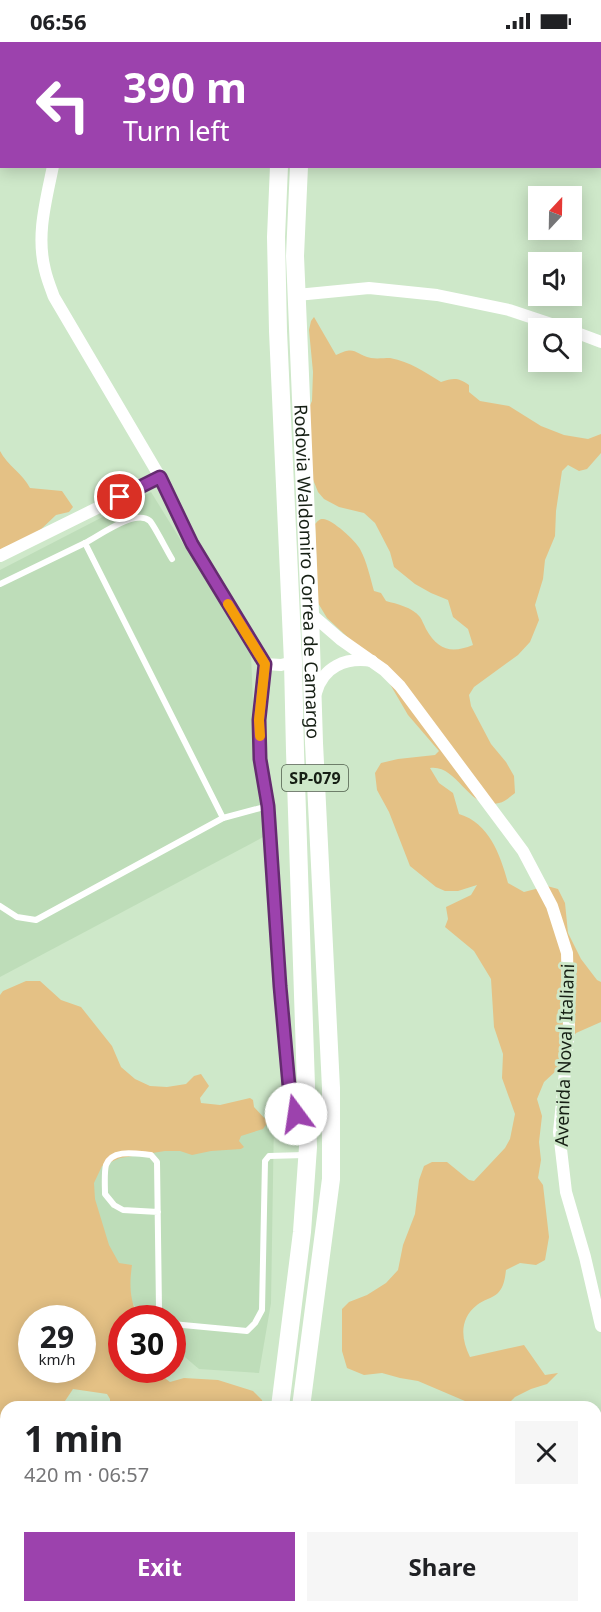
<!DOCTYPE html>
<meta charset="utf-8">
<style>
:root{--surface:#fff;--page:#f6f6f6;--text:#202124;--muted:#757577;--accent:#9c42ad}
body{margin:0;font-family:"Noto Sans",sans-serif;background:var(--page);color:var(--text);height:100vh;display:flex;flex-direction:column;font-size:22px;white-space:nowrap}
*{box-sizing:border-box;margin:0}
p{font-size:20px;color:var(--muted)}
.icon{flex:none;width:33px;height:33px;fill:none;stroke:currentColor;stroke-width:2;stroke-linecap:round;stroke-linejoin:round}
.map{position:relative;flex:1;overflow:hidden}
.details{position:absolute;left:0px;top:1359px;width:602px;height:212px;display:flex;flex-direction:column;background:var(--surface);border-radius:18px 18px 0 0;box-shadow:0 3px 15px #0003}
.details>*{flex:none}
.banner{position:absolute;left:0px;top:0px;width:602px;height:126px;box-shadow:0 3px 15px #0003;background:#9c42ad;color:#fff;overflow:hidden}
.needle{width:39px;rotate:22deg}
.buttons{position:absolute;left:528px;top:144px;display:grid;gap:12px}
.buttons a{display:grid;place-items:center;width:54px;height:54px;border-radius:0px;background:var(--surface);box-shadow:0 3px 15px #0003;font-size:30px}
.speed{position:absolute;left:18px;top:1263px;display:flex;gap:12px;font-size:30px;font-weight:700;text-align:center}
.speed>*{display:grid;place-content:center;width:78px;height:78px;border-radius:50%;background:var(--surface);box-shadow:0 3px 15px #0003;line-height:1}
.speed small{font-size:15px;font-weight:400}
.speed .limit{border:9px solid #d22;background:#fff;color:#111}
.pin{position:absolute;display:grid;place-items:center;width:51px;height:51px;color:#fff;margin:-26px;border:3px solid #fff;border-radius:50%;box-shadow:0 2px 6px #0007}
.me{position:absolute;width:66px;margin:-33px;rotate:346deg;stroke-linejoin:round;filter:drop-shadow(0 0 4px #0008)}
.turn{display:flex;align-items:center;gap:21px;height:126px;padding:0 24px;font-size:27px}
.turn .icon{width:78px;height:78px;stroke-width:2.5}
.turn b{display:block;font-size:42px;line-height:51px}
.round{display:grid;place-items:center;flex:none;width:63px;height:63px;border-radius:0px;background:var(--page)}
.head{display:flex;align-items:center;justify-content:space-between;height:102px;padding:0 24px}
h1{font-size:36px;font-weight:700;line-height:45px}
.cta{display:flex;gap:12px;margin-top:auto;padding:12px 24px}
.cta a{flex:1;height:69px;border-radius:0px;background:var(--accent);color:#fff;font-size:24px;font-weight:700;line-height:69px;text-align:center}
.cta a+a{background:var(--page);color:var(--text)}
.status{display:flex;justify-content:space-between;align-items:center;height:42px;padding:0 30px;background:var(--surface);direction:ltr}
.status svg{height:16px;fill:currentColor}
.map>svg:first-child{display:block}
</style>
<div class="status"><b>06:56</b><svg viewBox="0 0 49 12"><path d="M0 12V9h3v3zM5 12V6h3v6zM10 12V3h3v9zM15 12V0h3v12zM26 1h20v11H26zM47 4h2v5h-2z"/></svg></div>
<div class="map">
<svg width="601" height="1570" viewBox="0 0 601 1570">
<rect width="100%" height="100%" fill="#cee8c9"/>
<g fill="#beddb9">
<path d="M 151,450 L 251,612 L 256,734 L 269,792 L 0,935 L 0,528 Z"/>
<path d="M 274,1076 L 271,1261 L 259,1331 L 199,1327 L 173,1305 L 172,1276 L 141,1276 L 62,1132 L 115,1096 Z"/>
</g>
<g fill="#e4c185" fill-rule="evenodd">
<path d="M 314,275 L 336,313 C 356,303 354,312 371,316 C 377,317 384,316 390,316 C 411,320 423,329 441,340 C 453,336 458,335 469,343 L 469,350 L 480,359 L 509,364 L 541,384 L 564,393 L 588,397 L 601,392 L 601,411 L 587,427 L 579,429 L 568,423 L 562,429 L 556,469 L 555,494 L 545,518 L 543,537 L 535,563 L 539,578 L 530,600 L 518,613 L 474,645 L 469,653 L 471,664 L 491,702 L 506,720 L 514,734 L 515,751 C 511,754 505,760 499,761 C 469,770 458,722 430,726 L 439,741 L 453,751 L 459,772 C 489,781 500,812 508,841 L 524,850 L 547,844 L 558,847 L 565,861 L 568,891 L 581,917 L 597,938 L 601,940 L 601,980 L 576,991 L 561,1013 L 564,1026 L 557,1028 L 544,1040 L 537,1057 L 542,1074 L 539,1100 L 541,1118 L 538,1136 L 543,1143 L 549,1195 L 545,1218 L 536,1223 L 520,1221 L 506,1228 C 505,1236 504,1245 498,1251 C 493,1256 483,1258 477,1263 C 459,1277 461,1297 470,1315 L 524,1303 L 545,1333 L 558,1331 L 547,1342 L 531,1347 L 515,1355 L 505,1365 L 479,1365 L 418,1339 L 400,1336 L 382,1331 L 364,1333 L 347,1326 L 342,1309 L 342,1267 L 349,1260 L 367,1253 L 386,1241 L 398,1228 L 403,1203 L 415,1172 L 419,1138 L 424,1124 L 432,1120 L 447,1120 L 469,1138 L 474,1139 L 505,1106 L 510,1097 L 515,1072 L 502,1036 L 503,1012 L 494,985 L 491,937 L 474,909 L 445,885 L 448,877 L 446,865 L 471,853 L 477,843 L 458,849 L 445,849 L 436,845 L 410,824 L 389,770 L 377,748 L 375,731 L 381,721 L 398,717 L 435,713 L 439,709 L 408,673 L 387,637 L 369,615 L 327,576 L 318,561 L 315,482 C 318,479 319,477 323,477 C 332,477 356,499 360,507 C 367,520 370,535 374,549 L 381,551 L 386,559 C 397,562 412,565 420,575 C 422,578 424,583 426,587 C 438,608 451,612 473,603 L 468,587 L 453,575 L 448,558 L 431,551 L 415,542 L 394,525 L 390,510 L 375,481 L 364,471 L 339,465 L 324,457 L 318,450 L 312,435 L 304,376 L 312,359 L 313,330 L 309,288 L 311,279 Z"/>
<path d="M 0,409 C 7,423 23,432 30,446 L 62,449 L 73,465 L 69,470 L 56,473 L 37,491 L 3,506 L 0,508 Z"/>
<path d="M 26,939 L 40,939 L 61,958 L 81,965 L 112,1004 L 121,1025 L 135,1037 L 150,1044 L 167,1045 L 186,1042 L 194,1034 L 201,1032 L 209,1044 L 200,1056 L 201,1061 L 220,1063 L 250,1056 L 253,1058 L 254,1065 L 268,1080 L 263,1087 L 241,1094 L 239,1099 L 244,1105 L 241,1107 L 211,1109 L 192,1113 L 180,1109 L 165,1109 L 120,1116 L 102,1124 L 94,1141 L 95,1157 L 109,1203 L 119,1221 L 132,1223 C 129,1244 130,1257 138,1276 L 122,1276 L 122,1328 L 160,1328 L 166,1337 L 170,1340 L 184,1336 L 218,1338 L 253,1349 L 262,1358 L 263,1365 L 110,1365 L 110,1357 L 107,1352 L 73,1347 L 61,1365 L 6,1365 L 6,1407 L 0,1408 L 0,953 L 3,949 ZM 32,1276 L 82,1276 L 82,1328 L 32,1328 Z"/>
<path d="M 4,1468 L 6,1469 L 6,1517 L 4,1538 L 0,1539 L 0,1470 Z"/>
</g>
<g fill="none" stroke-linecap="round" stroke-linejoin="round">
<g stroke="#fff" stroke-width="6">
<path d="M 172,517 C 167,509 155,485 150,479 C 136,466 99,494 85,501 L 223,776 L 268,764"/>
<path d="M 0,542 L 85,501"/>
<path d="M 0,864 L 17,875 L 36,878 L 223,776"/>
<path d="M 158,1170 L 123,1168 L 114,1163 L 105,1152 C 105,1145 104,1130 106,1123 C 112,1106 138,1112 151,1113 L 157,1120 L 159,1267 L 163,1276"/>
<path d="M 172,1282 L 247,1289 L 255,1281 L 262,1268 L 265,1119 L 269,1114 L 304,1113"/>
</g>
<g stroke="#fff" stroke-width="12">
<path d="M 88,2 L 88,0"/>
<path d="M 53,124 C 46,159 36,193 45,228 C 47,237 51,247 54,255 L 160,435 L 192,502 L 265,622 L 259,678 L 260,717 L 268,764 L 271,815 L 290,1055 L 303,1092"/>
<path d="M 297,253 L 369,246 L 437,253 L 509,268 L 563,286"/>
<path d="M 572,289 L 601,300"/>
<path d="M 0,514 L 160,435"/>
<path d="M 310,571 L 340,597 L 384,628 L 400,644 L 523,809 L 552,864 L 567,911 L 569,989 L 559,1090 L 566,1150 L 585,1215 L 601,1284"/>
<path d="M 265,622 L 281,623 L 293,620"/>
<path d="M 316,651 C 323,625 345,615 372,619"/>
<path d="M 48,1570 L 59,1564"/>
</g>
<g stroke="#fff" stroke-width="18">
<path d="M 294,2 L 294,0"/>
<path d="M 312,2 L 312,0"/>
<path d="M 279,124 L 276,195 L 278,289 L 293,620 L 295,709 L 308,1105 L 302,1190 L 280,1365"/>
<path id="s1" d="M 299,124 L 295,214 L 310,571 L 314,701 L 331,1046 L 331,1137 L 301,1365"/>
<path d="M 252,1564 L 258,1570"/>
<path d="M 289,1570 L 294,1565"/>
</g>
</g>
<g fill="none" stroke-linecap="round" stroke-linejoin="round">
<g stroke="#652b70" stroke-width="15">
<path id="route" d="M 120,455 L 160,435 L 192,502 L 265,622 L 259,678 L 260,717 L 268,764 L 280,944 L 290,1055 L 296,1072"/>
</g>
<use href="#route" stroke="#9c42ad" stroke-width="10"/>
<path stroke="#f59e0b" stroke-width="10" d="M 228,562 L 265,622 L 259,678 L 260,694"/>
</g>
<g text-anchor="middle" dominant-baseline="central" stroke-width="6" stroke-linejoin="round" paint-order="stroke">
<rect fill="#cee8c9" stroke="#4d5b4a" stroke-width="1.5" x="282" y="723" width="66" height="26" rx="4.5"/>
<g font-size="16" font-weight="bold" fill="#161f14">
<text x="315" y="736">SP-079</text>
</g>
<g font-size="18" fill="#161f14" stroke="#cee8c9">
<text stroke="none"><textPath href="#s1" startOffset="406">Rodovia Waldomiro Correa de Camargo</textPath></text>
<text transform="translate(564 1013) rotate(-88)">Avenida Noval Italiani</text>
</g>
</g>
</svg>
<div class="buttons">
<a><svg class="needle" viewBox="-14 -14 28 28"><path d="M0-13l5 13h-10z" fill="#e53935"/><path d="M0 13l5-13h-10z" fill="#757577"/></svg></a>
<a><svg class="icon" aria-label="sound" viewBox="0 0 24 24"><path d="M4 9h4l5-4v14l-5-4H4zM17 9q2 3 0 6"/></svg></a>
<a><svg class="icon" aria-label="search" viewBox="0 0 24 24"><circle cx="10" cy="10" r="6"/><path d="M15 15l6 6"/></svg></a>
</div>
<div class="speed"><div>29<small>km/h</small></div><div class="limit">30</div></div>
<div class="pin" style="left:120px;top:455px;background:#d93025"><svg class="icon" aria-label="arrive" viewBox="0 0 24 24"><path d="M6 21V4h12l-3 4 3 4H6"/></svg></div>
<svg class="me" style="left:296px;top:1072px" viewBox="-20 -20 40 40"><circle r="19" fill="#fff"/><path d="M0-13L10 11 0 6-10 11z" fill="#9c42ad"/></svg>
<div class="banner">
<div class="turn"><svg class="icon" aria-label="left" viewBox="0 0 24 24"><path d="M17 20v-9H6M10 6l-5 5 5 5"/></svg><div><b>390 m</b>Turn left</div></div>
</div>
<section class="details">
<div class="head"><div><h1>1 min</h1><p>420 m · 06:57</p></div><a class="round"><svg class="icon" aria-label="close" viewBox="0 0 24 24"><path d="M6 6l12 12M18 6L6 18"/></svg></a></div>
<div class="cta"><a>Exit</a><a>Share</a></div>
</section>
</div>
